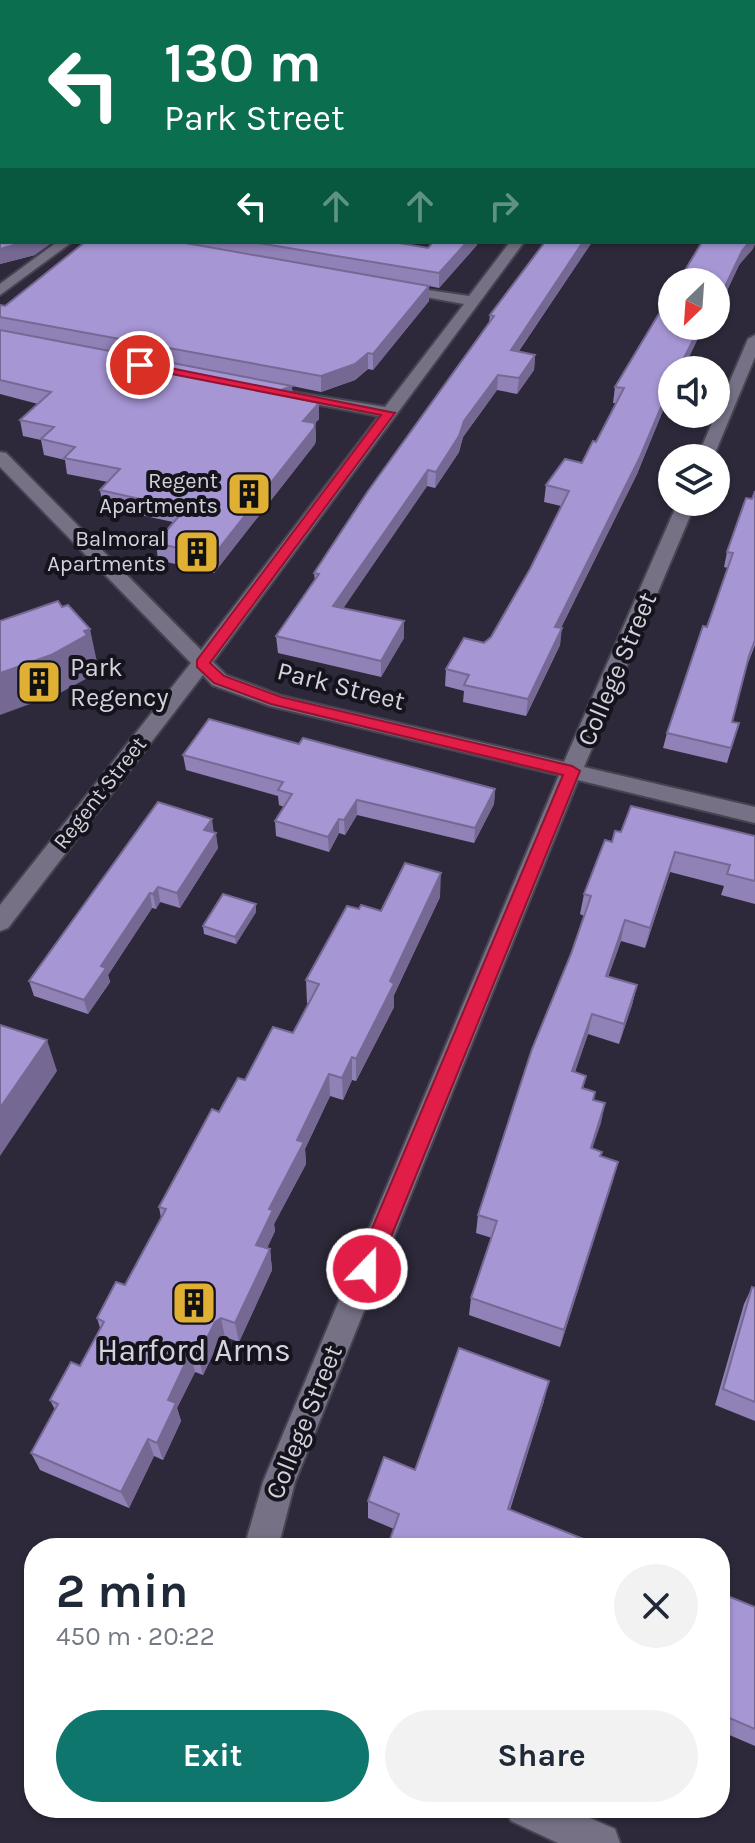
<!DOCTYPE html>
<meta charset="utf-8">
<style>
:root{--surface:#fff;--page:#f2f2f3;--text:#1f2937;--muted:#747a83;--accent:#0f766e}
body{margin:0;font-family:Karla,sans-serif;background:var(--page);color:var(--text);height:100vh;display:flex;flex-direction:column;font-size:30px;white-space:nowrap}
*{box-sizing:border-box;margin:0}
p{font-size:26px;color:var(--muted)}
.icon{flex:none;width:44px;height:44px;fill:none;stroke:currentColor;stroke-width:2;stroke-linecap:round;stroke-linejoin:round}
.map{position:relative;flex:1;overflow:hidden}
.side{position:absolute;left:24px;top:1538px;width:706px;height:280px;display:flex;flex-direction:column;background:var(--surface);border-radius:32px;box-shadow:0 2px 6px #0004}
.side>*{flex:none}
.guide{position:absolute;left:0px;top:0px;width:756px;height:244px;box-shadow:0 2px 6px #0004;background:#0b6e4f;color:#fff;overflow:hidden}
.needle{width:52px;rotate:205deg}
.buttons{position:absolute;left:658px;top:268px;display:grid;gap:16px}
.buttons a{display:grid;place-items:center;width:72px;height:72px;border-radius:50%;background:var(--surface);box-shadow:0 2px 6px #0004;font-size:40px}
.pin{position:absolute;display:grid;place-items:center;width:68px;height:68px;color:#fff;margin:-34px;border:4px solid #fff;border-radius:50%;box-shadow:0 2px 8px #0007}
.me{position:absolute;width:88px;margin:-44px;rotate:22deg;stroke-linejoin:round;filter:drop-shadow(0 0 6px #0008)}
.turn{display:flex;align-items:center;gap:28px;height:168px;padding:0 32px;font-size:36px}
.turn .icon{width:104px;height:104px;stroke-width:2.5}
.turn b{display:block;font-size:56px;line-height:68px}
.lanes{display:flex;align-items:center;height:76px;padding:0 32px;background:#0003;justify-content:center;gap:40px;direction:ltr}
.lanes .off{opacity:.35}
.round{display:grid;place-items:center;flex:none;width:84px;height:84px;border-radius:42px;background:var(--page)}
.headline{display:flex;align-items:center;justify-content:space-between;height:136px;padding:0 32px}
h1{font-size:48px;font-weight:700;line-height:60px}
.action{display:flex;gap:16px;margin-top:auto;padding:16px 32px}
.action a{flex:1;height:92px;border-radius:48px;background:var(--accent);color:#fff;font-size:32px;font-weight:700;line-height:92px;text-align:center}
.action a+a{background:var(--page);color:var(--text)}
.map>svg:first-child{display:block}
</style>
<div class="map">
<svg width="755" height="1843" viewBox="0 0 755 1843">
<rect width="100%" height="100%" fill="#2e293a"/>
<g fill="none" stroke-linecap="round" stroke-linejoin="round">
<g stroke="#474452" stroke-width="4">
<g id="minor">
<rect x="754" y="50" width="1" height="7"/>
<path d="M 57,242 L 72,242 L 0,295 L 0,284 Z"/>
<path d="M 510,242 L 524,242 L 213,662 L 226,675 L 282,696 L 564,762 L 678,502 L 696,502 L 584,767 L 755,807 L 755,823 L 578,780 L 295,1482 L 278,1548 L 244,1548 L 263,1482 L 559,775 L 270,706 L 212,685 L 203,675 L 8,928 L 0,931 L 0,905 L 191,663 L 0,467 L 0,452 L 6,453 L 201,650 L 379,416 L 262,394 L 256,392 L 256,386 L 385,407 L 464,304 L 393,291 L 393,285 L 469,296 Z"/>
<path d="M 755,335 L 755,357 L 713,458 L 697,458 L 748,339 Z"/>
<path d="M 505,1808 L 567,1808 L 615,1829 L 620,1843 L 558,1843 L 511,1821 Z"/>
</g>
</g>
<use href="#minor" fill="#767185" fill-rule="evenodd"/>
</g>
<g fill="#9081b6">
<path d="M 0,0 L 2,2 L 35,255 L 0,264 Z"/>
<path d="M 755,134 L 755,244 L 739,265 L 717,312 L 716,312 L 716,282 L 754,242 Z"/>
<path d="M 85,242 L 394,242 L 428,248 L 477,245 L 439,288 L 429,286 L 429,301 L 373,370 L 368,369 L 355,380 L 321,392 L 292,386 L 292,397 L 319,419 L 315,423 L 316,439 L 315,444 L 214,573 L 158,560 L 156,543 L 173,522 L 103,507 L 100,490 L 108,482 L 67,474 L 65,460 L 44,455 L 41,440 L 23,436 L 20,420 L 38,404 L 0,394 L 0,305 L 5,306 Z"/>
<path d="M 545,242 L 592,242 L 519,351 L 535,355 L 534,370 L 517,394 L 497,390 L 463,437 L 459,452 L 435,488 L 427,486 L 343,608 L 404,621 L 404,638 L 381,677 L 278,653 L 276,636 L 315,581 L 314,573 L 489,323 L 490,315 Z"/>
<path d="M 672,370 L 672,391 L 664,408 L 637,474 L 561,628 L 560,645 L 526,716 L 463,702 L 464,691 L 445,686 L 446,669 L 491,637 L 530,569 L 561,506 L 544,502 L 546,485 L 582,463 L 596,442 L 616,403 L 613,403 L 615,387 Z"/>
<path d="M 755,491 L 755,645 L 745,671 L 732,722 L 739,723 L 727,763 L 663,748 L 667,733 L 728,568 L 724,567 L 727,552 Z"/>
<path d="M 299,744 L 495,789 L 494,804 L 474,843 L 357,815 L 345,835 L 339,833 L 329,852 L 276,836 L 275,821 L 284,807 L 279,805 L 278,796 L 186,770 L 183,755 Z"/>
<path d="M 621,832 L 755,836 L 755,904 L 721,895 L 724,886 L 670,872 L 645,948 L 621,941 L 608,977 L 637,985 L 632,1005 L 619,1044 L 588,1034 L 575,1072 L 586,1076 L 583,1088 L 593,1100 L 605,1103 L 592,1149 L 601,1157 L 618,1162 L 560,1347 L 469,1315 L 471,1298 L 492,1238 L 476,1233 L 478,1215 L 584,916 L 580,914 L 584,894 L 612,842 Z"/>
<path d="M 213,833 L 218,848 L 180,908 L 160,902 L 156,909 L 152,908 L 108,975 L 110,982 L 88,1014 L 34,996 L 29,981 Z"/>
<path d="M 440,897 L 394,995 L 394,1007 L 356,1081 L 352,1080 L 343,1100 L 330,1096 L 305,1149 L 306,1164 L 274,1224 L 275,1231 L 267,1248 L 270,1249 L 272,1270 L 239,1342 L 225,1337 L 219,1342 L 203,1375 L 195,1372 L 177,1408 L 181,1421 L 163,1460 L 154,1456 L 129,1508 L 40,1470 L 31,1453 L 55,1410 L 50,1400 L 80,1366 L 100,1328 L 97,1318 L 125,1285 L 161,1218 L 159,1207 L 219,1112 L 245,1080 L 293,1033 L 309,1003 L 307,1003 L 306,980 L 359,909 L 381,911 Z"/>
<path d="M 256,912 L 236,944 L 204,934 L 203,926 Z"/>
<path d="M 752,1287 L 755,1288 L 755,1421 L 715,1405 L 744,1304 Z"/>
<path d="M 544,1401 L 510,1510 L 394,1529 L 368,1518 L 368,1501 L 415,1470 Z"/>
<path d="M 720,1593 L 755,1607 L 755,1746 L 720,1731 Z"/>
</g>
<g fill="#756994">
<path d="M 755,235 L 755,244 L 753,249 L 739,265 L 717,312 L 720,297 L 742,251 L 749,242 L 754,242 Z"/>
<path d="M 25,242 L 53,242 L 35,255 L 0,264 L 0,249 Z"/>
<path d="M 467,242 L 478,242 L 477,245 L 439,288 L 439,273 Z"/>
<path d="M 583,242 L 592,242 L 509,365 L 511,350 Z"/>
<path d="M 429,286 L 429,301 L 373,370 L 373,354 Z"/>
<path d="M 700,326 L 704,326 L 683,370 L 678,370 Z"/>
<path d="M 368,353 L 368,369 L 355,380 L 321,392 L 321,376 Z"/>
<path d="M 535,355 L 534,370 L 517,394 L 519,378 Z"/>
<path d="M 498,375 L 497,390 L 463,437 L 459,452 L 435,488 L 436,472 L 464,421 Z"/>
<path d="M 672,381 L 672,391 L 664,408 L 637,474 L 553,644 L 555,627 Z"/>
<path d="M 292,386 L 293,402 L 273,393 Z"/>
<path d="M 319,403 L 319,419 L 315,423 L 316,439 L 315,444 L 214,573 L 213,556 L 303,421 Z"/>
<path d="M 428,470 L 427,486 L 334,622 L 333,606 Z"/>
<path d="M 404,621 L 404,638 L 381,677 L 381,661 Z"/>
<path d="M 562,628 L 560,645 L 526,716 L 528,699 Z"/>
<path d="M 90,629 L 98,667 L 94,668 L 95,674 L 60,693 L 0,715 L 0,673 Z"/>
<path d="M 495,789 L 494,804 L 474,843 L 475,828 Z"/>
<path d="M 357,800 L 357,815 L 345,835 L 344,820 Z"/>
<path d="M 212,819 L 214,834 L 204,830 Z"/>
<path d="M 339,819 L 339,833 L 329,852 L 328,837 Z"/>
<path d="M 216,833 L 218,848 L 180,908 L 177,893 Z"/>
<path d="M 675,852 L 670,872 L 645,948 L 650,928 Z"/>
<path d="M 441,873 L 440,897 L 394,995 L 394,1007 L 356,1081 L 356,1059 L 390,981 Z"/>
<path d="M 158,887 L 160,902 L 156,909 L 153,894 Z"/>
<path d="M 150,893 L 152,908 L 108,975 L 110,982 L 88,1014 L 84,1000 L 101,966 Z"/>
<path d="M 256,904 L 256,912 L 236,944 L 235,937 Z"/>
<path d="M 625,920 L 621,941 L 601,997 L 606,976 Z"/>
<path d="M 637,985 L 632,1005 L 619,1044 L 624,1024 Z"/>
<path d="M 592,1014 L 588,1034 L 568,1091 L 572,1071 Z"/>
<path d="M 47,1040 L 57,1071 L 0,1156 L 0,1108 Z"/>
<path d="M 352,1057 L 352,1080 L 343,1100 L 342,1078 Z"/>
<path d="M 329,1074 L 330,1096 L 305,1149 L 306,1164 L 274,1224 L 275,1231 L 259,1265 L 256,1245 L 269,1209 L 297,1140 Z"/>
<path d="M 605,1103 L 601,1123 L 586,1167 L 591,1148 Z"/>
<path d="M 618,1162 L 613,1181 L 560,1347 L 564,1330 Z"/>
<path d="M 270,1249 L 272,1270 L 239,1342 L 235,1323 Z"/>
<path d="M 221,1318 L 225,1337 L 219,1342 L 203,1375 L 198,1356 L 215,1322 Z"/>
<path d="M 190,1353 L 195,1372 L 177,1408 L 181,1421 L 163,1460 L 157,1443 L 168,1400 Z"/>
<path d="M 549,1381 L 544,1401 L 504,1526 L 508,1509 Z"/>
<path d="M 148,1439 L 154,1456 L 129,1508 L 121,1492 Z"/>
</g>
<g fill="#a796d4" stroke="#756994" stroke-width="2">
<path d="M 0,0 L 344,0 L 362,2 L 2,2 L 2,28 L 0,28 L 0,11 L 2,11 L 2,1 Z"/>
<path d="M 466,0 L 538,0 L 541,2 L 464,2 Z"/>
<path d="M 2,29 L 2,167 L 0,166 L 0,38 Z"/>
<path d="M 755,134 L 755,197 L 754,198 L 754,135 Z"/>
<path d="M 2,171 L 2,242 L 25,242 L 0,249 L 0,177 L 2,177 Z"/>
<path d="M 754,200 L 755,208 L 754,236 Z"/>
<path d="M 85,242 L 180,242 L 429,286 L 373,354 L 368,353 L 355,364 L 321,376 L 0,317 L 0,305 L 5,306 Z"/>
<path d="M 252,242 L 394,242 L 428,248 L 433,242 L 467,242 L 439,273 Z"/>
<path d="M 545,242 L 583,242 L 511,350 L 535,355 L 519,378 L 498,375 L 464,421 L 459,436 L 436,472 L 428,470 L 333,606 L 404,621 L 381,661 L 276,636 L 319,574 L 314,573 L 368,491 L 494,316 L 490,315 Z"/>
<path d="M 702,242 L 749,242 L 742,251 L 720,297 L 716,296 L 716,282 L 678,282 Z"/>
<path d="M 672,292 L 672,326 L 700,326 L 678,370 L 672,370 L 672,381 L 640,457 L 555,627 L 562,628 L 528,699 L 464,685 L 469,675 L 446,669 L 464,638 L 484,643 L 491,637 L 530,569 L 569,491 L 546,485 L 565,459 L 582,463 L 593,441 L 596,442 L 624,388 L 615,387 Z"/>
<path d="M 0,330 L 292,386 L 273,393 L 319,403 L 303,421 L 315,423 L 314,428 L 213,556 L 156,543 L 185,509 L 100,490 L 120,469 L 64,458 L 75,447 L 41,439 L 54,427 L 20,420 L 51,392 L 0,380 Z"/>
<path d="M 755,491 L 755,640 L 749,656 L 732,722 L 739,723 L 731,748 L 667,733 L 703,626 L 707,627 L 733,553 L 727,552 L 746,498 L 752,499 Z"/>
<path d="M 58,601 L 62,607 L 68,605 L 90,629 L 84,631 L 87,635 L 51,655 L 0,673 L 0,621 Z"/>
<path d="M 209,719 L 299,744 L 303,738 L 495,789 L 475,828 L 357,800 L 344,820 L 339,819 L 328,837 L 275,821 L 292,794 L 278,790 L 283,782 L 183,755 Z"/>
<path d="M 158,802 L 212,819 L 204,830 L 216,833 L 177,893 L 158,887 L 153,894 L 150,893 L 101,966 L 106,968 L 84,1000 L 29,981 Z"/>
<path d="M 631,806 L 755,836 L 755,881 L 727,874 L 730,865 L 675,852 L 650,928 L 625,920 L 606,976 L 637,985 L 624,1024 L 592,1014 L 572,1071 L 586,1076 L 582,1088 L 595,1092 L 593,1100 L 605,1103 L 591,1148 L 602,1152 L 600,1156 L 618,1162 L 564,1330 L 471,1298 L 497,1221 L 478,1215 L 532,1049 L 571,954 L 591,896 L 584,894 L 605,840 L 612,842 L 615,831 L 621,832 Z"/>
<path d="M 405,863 L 441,873 L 390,981 L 394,984 L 356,1059 L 352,1057 L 342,1078 L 329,1074 L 297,1140 L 304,1142 L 269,1209 L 273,1210 L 256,1245 L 270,1249 L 235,1323 L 221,1318 L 215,1322 L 198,1356 L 190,1353 L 168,1400 L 176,1403 L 157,1443 L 148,1439 L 121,1492 L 31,1453 L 58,1404 L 50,1400 L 71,1362 L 80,1366 L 104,1322 L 97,1318 L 116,1282 L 125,1285 L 166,1209 L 159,1207 L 212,1109 L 219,1112 L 238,1078 L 245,1080 L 273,1027 L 293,1033 L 319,984 L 306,980 L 347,906 L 359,909 L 361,905 L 381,911 Z"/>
<path d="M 223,894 L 256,904 L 235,937 L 203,926 Z"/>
<path d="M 0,1025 L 47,1040 L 0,1108 Z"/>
<path d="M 752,1287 L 755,1288 L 755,1402 L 723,1389 Z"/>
<path d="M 459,1348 L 549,1381 L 508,1509 L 606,1548 L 387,1548 L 399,1514 L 368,1501 L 384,1457 L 415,1470 Z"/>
<path d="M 720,1593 L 755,1607 L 755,1729 L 720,1714 Z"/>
</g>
<path fill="#e11d48" stroke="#92132f" stroke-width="2" d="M 140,362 L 395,413 L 210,663 L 224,676 L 281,697 L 572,766 L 580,771 L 378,1269 L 375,1276 L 367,1279 L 359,1276 L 355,1269 L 563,775 L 271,704 L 214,683 L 197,667 L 197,660 L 381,415 L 136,367 Z"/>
<defs>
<g id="building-square" transform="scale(2.3)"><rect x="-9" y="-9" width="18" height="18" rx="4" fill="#dfb034" stroke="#15131b"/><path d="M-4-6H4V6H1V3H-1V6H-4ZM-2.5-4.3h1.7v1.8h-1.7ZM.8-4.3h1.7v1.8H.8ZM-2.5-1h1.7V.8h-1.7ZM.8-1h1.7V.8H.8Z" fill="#111"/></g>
</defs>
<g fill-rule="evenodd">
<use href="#building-square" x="249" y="494"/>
<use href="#building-square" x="197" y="552"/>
<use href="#building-square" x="39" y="682"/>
<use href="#building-square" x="194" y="1303"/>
</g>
<g text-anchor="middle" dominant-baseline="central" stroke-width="8" stroke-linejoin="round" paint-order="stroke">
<g font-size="22" fill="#d4d2dd" stroke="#15131b" text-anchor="end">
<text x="218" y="481">Regent<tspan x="218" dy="25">Apartments</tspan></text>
<text x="166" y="539">Balmoral<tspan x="166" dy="25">Apartments</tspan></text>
</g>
<g font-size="22" fill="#d4d2dd" stroke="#15131b">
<text transform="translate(100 793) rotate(-52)">Regent Street</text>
</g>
<g font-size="26" fill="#d4d2dd" stroke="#15131b" text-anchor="start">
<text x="70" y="667">Park<tspan x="70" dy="30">Regency</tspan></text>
</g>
<g font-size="26" fill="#d4d2dd" stroke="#15131b">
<text transform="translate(617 669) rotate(-67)">College Street</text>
<text transform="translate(341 686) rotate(14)">Park Street</text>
<text transform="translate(304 1422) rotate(-68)">College Street</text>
</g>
<g font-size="32" fill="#d4d2dd" stroke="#15131b">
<text x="194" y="1350">Harford Arms</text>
</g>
</g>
</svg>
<div class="buttons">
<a><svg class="needle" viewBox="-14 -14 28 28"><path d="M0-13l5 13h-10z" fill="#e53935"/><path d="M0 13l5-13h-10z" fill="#747a83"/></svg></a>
<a><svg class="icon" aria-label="sound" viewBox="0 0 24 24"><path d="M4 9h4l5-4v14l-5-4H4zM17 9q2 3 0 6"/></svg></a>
<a><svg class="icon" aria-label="layers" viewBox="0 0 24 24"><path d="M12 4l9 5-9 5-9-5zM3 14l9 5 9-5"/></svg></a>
</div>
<div class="pin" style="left:140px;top:365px;background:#d93025"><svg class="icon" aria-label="arrive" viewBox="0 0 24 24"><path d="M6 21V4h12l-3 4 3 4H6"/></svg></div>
<svg class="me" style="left:367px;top:1269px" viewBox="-20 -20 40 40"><circle r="17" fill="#e11d48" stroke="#fff" stroke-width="3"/><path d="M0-11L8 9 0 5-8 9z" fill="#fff"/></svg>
<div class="guide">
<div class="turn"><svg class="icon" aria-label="left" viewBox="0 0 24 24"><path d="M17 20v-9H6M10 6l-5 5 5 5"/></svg><div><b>130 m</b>Park Street</div></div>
<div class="lanes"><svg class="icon" aria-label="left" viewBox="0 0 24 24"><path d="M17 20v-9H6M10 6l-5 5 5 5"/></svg><svg class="icon off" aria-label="ahead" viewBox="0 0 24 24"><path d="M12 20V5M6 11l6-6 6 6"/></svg><svg class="icon off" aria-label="ahead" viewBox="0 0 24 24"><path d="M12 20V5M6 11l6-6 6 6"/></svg><svg class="icon off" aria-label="right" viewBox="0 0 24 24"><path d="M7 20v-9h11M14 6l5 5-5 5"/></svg></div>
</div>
<section class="side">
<div class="headline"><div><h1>2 min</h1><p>450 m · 20:22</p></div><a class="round"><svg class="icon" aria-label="close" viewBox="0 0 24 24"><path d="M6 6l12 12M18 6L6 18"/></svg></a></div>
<div class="action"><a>Exit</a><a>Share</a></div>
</section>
</div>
